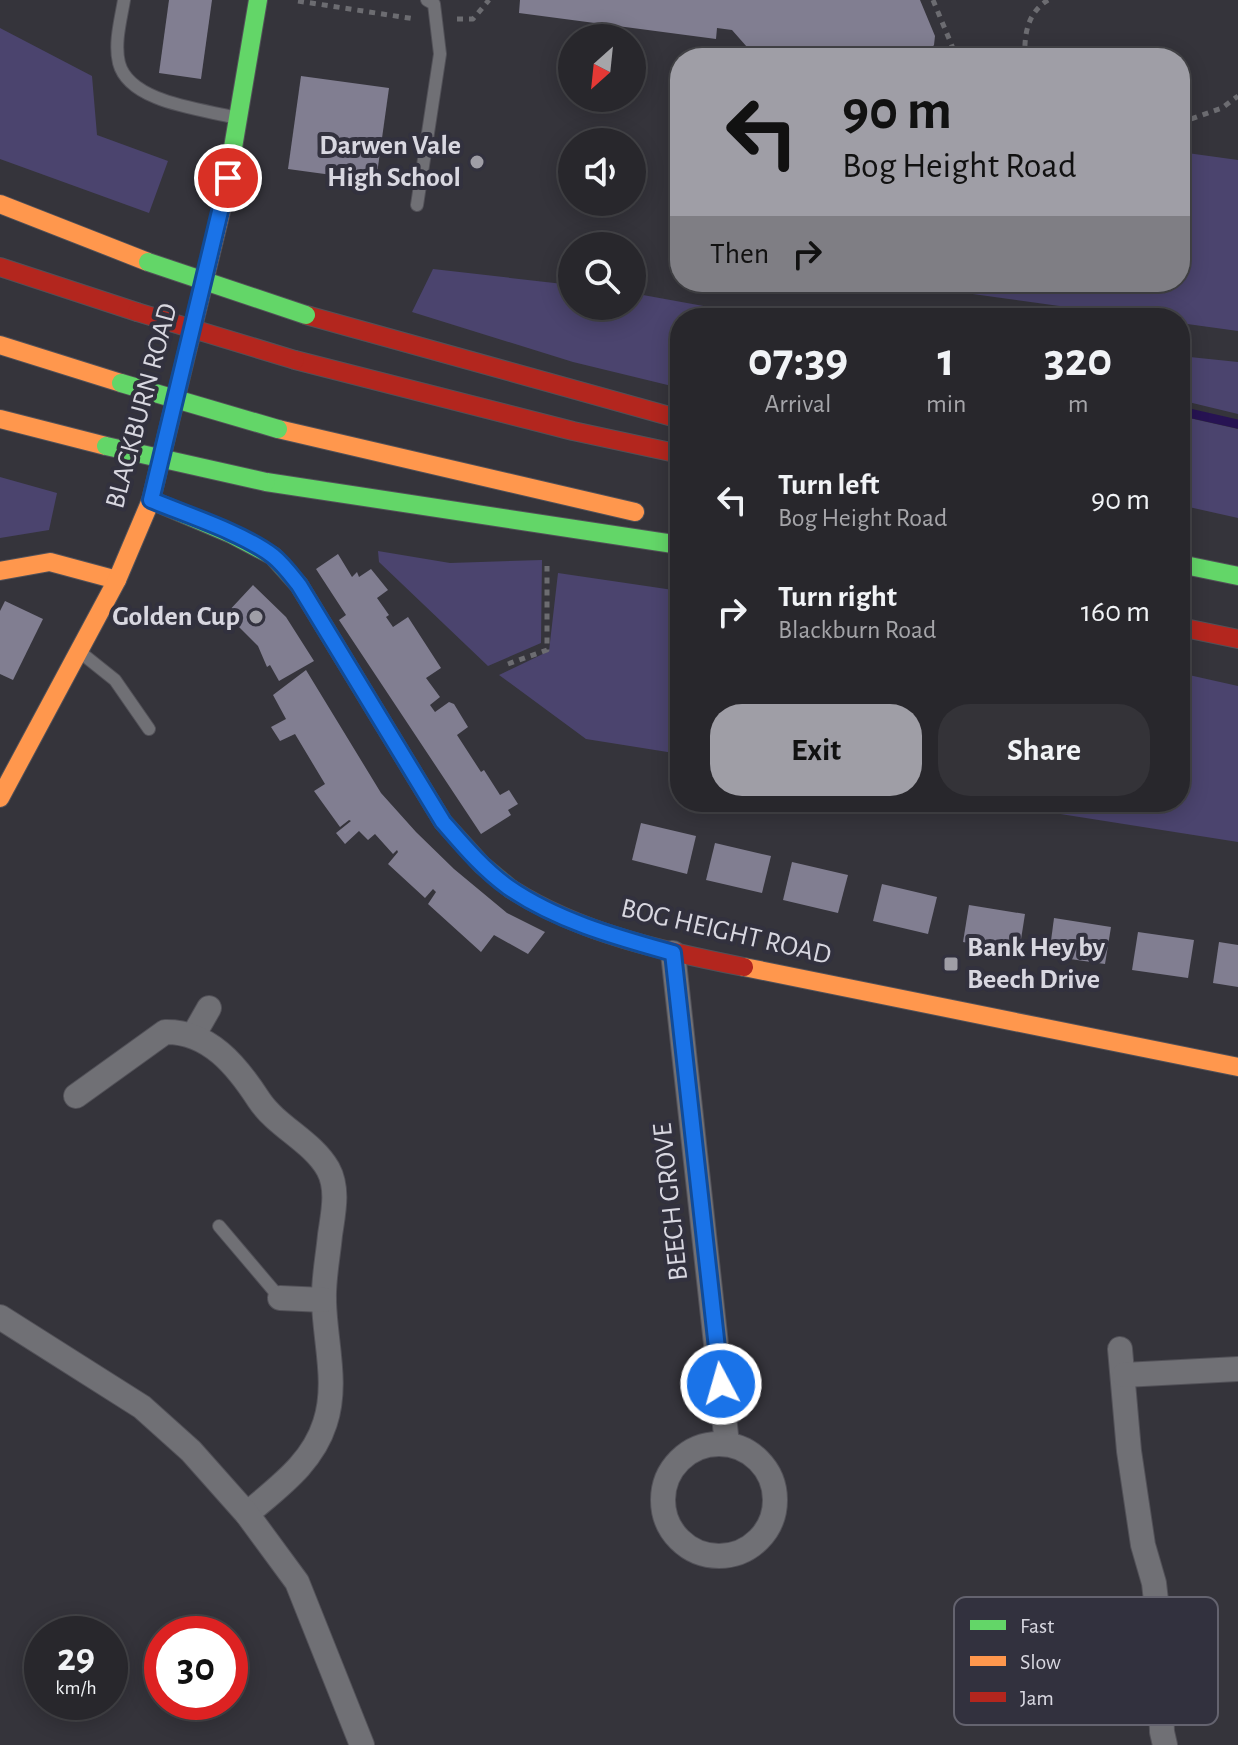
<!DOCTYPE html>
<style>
:root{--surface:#28272c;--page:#343338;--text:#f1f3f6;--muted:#a5a5a9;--line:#444448;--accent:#9f9ea6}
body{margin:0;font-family:"Alegreya Sans",sans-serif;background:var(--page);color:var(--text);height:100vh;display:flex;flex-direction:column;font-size:30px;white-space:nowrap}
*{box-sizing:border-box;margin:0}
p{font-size:26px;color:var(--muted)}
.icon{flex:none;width:44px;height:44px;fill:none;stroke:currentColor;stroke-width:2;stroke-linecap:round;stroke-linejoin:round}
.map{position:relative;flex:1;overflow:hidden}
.side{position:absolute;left:670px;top:308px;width:520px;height:504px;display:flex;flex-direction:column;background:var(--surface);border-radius:32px;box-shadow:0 4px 20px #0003,0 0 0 2px var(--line)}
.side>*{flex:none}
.top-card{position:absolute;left:670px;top:48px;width:520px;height:244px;border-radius:32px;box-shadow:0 4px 20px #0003,0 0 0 2px var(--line);background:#9f9ea6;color:#111;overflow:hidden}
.needle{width:52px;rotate:207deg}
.tools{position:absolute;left:558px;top:24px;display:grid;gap:16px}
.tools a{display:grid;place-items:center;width:88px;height:88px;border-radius:50%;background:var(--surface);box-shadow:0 4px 20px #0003,0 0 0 2px var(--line);font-size:40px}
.speed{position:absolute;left:24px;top:1616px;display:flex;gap:16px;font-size:40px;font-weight:700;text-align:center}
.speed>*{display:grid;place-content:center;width:104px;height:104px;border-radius:50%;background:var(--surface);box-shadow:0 4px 20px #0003,0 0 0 2px var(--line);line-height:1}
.speed small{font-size:20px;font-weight:400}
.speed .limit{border:12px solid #d22;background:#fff;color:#111}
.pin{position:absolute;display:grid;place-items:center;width:68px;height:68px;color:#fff;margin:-34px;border:4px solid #fff;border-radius:50%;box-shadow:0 2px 8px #0007}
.me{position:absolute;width:88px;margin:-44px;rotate:354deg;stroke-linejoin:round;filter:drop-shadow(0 0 6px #0008)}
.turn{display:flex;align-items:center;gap:28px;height:168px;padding:0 40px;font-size:36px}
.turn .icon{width:104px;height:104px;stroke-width:2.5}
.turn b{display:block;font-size:56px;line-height:68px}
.then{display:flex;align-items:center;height:76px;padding:0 40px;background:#0003;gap:16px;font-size:30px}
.eta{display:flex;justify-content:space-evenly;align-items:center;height:136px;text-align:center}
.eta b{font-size:48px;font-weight:700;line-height:56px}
.button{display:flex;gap:16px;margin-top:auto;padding:16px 40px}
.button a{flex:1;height:92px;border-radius:32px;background:var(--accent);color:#111;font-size:32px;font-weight:700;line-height:92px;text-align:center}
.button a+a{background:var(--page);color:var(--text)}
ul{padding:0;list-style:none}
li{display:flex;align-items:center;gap:24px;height:112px;padding:0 40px}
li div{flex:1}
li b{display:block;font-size:30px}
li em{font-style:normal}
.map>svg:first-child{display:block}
</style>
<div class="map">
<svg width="1238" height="1745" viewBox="0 0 1238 1745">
<rect width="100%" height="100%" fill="#35343b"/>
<g fill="#4b446e">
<path d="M 0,28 L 92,76 L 97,135 L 168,161 L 149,213 L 0,159 Z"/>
<path d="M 1180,152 L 1238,160 L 1238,331 L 1180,323 L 1180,318 L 1146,318 L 951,291 L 952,282 L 1180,282 Z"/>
<path d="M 433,269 L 572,285 L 572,306 L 632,306 L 632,293 L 769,318 L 680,318 L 680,388 L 573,362 L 412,312 Z"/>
<path d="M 1180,356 L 1238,362 L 1238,414 L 1180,400 Z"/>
<path d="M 1180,416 L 1238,429 L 1238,518 L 1180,505 Z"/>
<path d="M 0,477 L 57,493 L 49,530 L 0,538 Z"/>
<path d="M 378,551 L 450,563 L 542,560 L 541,643 L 488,666 L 379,562 Z"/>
<path d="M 558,573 L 680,591 L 680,754 L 586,739 L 499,675 L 549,651 Z"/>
<path d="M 1180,673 L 1238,686 L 1238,842 L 985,802 L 1180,802 Z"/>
</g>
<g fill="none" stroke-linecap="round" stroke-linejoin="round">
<path stroke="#271353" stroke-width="9" d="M 1180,411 L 1238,424"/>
</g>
<g fill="#817e91">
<path d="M 169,0 L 212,0 L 201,79 L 159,73 Z"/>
<path d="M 520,0 L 920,0 L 935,36 L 934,45 L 924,58 L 796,58 L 763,55 L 747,47 L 732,30 L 717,28 L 716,39 L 519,13 Z"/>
<path d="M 301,76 L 389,88 L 376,181 L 288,169 Z"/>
<path d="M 338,554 L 352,577 L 357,572 L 359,577 L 371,569 L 388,590 L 377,598 L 389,615 L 386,617 L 393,627 L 408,617 L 441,668 L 426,678 L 440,697 L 430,705 L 435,712 L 449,702 L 454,704 L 468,727 L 457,735 L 481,772 L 484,770 L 500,795 L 509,790 L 518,804 L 508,810 L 511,815 L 481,834 L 339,620 L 346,615 L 316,569 Z"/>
<path d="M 253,585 L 286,617 L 314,661 L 279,681 L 270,665 L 267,667 L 258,646 L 226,614 Z"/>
<path d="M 5,601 L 43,619 L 13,680 L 0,674 L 0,611 Z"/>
<path d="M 306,670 L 381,793 L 416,832 L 454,869 L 507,913 L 545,932 L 528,954 L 494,935 L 481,952 L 428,904 L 436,892 L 433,889 L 425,898 L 388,864 L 398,852 L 397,850 L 393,854 L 375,834 L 368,840 L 359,831 L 345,844 L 336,833 L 351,821 L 349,820 L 340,827 L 314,791 L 325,784 L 295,734 L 280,741 L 271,727 L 286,719 L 273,695 Z"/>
<path d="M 641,823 L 696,836 L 687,874 L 632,860 Z"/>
<path d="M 715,843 L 771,856 L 762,893 L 706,880 Z"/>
<path d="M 792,862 L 848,875 L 838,913 L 783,900 Z"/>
<path d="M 882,884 L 937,897 L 928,934 L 873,921 Z"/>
<path d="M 969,905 L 1025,914 L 1019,952 L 963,942 Z"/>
<path d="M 1054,918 L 1111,927 L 1105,964 L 1049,956 Z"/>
<path d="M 1138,932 L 1194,940 L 1188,978 L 1132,970 Z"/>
<path d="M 1219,942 L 1238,945 L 1238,987 L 1213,983 Z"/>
</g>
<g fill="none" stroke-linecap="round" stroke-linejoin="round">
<g stroke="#525158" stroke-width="14">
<g id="lane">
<path d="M 124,0 C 121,19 114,43 119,63 C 129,102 200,109 233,117"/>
<path d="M 417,205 L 440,54 L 434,4 L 427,0"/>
<path d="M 85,656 L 115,680 L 149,729"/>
<path d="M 219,1226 L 280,1298"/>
</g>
</g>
<g stroke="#525158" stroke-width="26">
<g id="street">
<path d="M 673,953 L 727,1444"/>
<path d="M 193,1036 L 209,1008"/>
<path d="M 76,1096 L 165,1032 C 209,1031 237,1066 259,1100 C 277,1127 312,1141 328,1169 C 339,1189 333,1214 330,1235 C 328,1257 323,1280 324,1302 C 325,1342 338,1384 325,1423 C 312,1464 278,1487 247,1514"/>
<path d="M 280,1298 L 324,1300"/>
<path d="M 0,1317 L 142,1407 L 191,1451 L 247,1514 L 297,1582 L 362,1745"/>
<path d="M 1120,1349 L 1129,1451 L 1143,1545 L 1154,1583 L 1159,1628 L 1162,1732 L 1165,1745"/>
<path d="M 1124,1375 L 1238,1369"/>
<circle cx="719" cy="1500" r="56"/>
</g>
</g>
<g stroke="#525158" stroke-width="20">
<g id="fast">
<path d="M 225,195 L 258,0"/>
<path d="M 266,482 L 680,545"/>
<path d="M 151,500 L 231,534 L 273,556 L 299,585 L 443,822 L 482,865 L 511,889"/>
<path d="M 1180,564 L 1238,576"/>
</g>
</g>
<g stroke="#525158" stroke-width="20">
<g id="slow">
<path d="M 0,204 L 148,262"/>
<path d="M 0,345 L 121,383"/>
<path d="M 0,419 L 106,446"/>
<path d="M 278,429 L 635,512"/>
<path d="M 0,571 L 50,562 L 117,580"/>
<path d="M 0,798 L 117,580 L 151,500 L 225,195"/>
<path d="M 744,967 L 1238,1067"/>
</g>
</g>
<g stroke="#525158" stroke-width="20">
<g id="jam">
<path d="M 0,267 L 137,312"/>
<path d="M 306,315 L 680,419"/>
<path d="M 295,360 L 573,431 L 680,454"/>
<path d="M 1180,627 L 1238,639"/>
<path d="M 511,889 C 582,934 663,951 744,967"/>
</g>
</g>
<g stroke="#6c6c71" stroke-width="5" stroke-dasharray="6 6" stroke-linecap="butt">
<path d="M 933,0 L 957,58"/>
<path d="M 298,1 L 415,19"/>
<path d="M 457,19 L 473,19 L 489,0"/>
<path d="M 1025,58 C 1024,35 1027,13 1048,0"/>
<path d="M 1180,123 L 1222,108 L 1238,96"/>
<path d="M 1182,123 L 1186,147"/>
<path d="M 508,664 L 547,650 L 547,566"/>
</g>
<use href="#lane" stroke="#707075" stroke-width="12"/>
<use href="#street" stroke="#707075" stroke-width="24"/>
<use href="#fast" stroke="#63d668" stroke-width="18"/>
<use href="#slow" stroke="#ff974d" stroke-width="18"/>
<use href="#jam" stroke="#b3261e" stroke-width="18"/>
<g stroke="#525158" stroke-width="20" stroke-linecap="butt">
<g id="fast-bridge">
<path d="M 148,262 L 306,315"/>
<path d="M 121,383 L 278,429"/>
<path d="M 106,446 L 266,482"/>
</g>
</g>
<g stroke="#525158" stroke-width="20" stroke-linecap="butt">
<path id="jam-bridge" d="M 137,312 L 295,360"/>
</g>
<use href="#fast-bridge" stroke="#63d668" stroke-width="18"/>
<use href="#jam-bridge" stroke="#b3261e" stroke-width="18"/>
</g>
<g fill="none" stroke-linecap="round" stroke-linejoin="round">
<g stroke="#114b97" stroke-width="20">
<path id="route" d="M 228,178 L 151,500 C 187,515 243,533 273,556 C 283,564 291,575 299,585 L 443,822 C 463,845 483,869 508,887 C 557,921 616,937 673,953 L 721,1384"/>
</g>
<use href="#route" stroke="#1a73e8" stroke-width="14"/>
</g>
<g fill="#9f9ea6" stroke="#32313e" stroke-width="3">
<circle cx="477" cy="162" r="8"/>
<circle cx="256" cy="617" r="8"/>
<rect x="943" y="956" width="16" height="16" rx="4"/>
</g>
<g text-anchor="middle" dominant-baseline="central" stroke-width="8" stroke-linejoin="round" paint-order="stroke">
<g font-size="28" font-weight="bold" fill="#d8d7e0" stroke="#32313e" text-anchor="end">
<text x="461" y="146">Darwen Vale<tspan x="461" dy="32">High School</tspan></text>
<text x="240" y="617">Golden Cup</text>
<text x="967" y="948" text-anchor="start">Bank Hey by<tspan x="967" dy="32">Beech Drive</tspan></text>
</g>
<g font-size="28" fill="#d8d7e0" stroke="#32313e">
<text transform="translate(142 406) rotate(-75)">BLACKBURN ROAD</text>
<text transform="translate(726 932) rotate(13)">BOG HEIGHT ROAD</text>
<text transform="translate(671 1202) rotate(-96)">BEECH GROVE</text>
</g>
</g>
<rect x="954" y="1597" width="264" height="128" rx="12" fill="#32313e" stroke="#64636f" stroke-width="2"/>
<rect x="970" y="1620" width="36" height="10" fill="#63d668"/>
<rect x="970" y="1656" width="36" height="10" fill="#ff974d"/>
<rect x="970" y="1692" width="36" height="10" fill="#b3261e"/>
<g font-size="22" fill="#d8d7e0">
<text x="1020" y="1633">Fast</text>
<text x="1020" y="1669">Slow</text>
<text x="1020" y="1705">Jam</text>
</g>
</svg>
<div class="tools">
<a><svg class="needle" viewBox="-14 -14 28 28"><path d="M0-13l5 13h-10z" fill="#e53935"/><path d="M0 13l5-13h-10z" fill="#a5a5a9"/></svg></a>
<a><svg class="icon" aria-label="sound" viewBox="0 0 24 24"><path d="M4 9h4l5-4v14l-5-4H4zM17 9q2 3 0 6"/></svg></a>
<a><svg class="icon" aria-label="search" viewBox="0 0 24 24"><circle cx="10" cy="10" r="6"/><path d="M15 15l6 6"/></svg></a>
</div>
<div class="speed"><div>29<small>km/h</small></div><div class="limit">30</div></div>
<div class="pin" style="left:228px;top:178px;background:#d93025"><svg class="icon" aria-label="arrive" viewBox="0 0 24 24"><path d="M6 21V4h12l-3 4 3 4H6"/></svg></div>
<svg class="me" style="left:721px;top:1384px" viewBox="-20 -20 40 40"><circle r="17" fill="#1a73e8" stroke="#fff" stroke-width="3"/><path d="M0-11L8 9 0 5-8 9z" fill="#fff"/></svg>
<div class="top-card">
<div class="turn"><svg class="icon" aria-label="left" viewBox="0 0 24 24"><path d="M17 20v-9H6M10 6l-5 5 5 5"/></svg><div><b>90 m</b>Bog Height Road</div></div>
<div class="then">Then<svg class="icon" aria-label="right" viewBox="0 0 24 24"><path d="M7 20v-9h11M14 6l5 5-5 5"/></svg></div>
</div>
<section class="side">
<div class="eta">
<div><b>07:39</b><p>Arrival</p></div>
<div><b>1</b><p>min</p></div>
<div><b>320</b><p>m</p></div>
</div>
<ul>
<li><svg class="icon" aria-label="left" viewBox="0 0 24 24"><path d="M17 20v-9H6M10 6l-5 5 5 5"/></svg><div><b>Turn left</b><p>Bog Height Road</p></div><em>90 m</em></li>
<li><svg class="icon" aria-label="right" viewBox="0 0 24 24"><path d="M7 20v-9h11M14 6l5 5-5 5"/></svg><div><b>Turn right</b><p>Blackburn Road</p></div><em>160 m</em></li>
</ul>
<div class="button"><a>Exit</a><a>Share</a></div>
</section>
</div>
